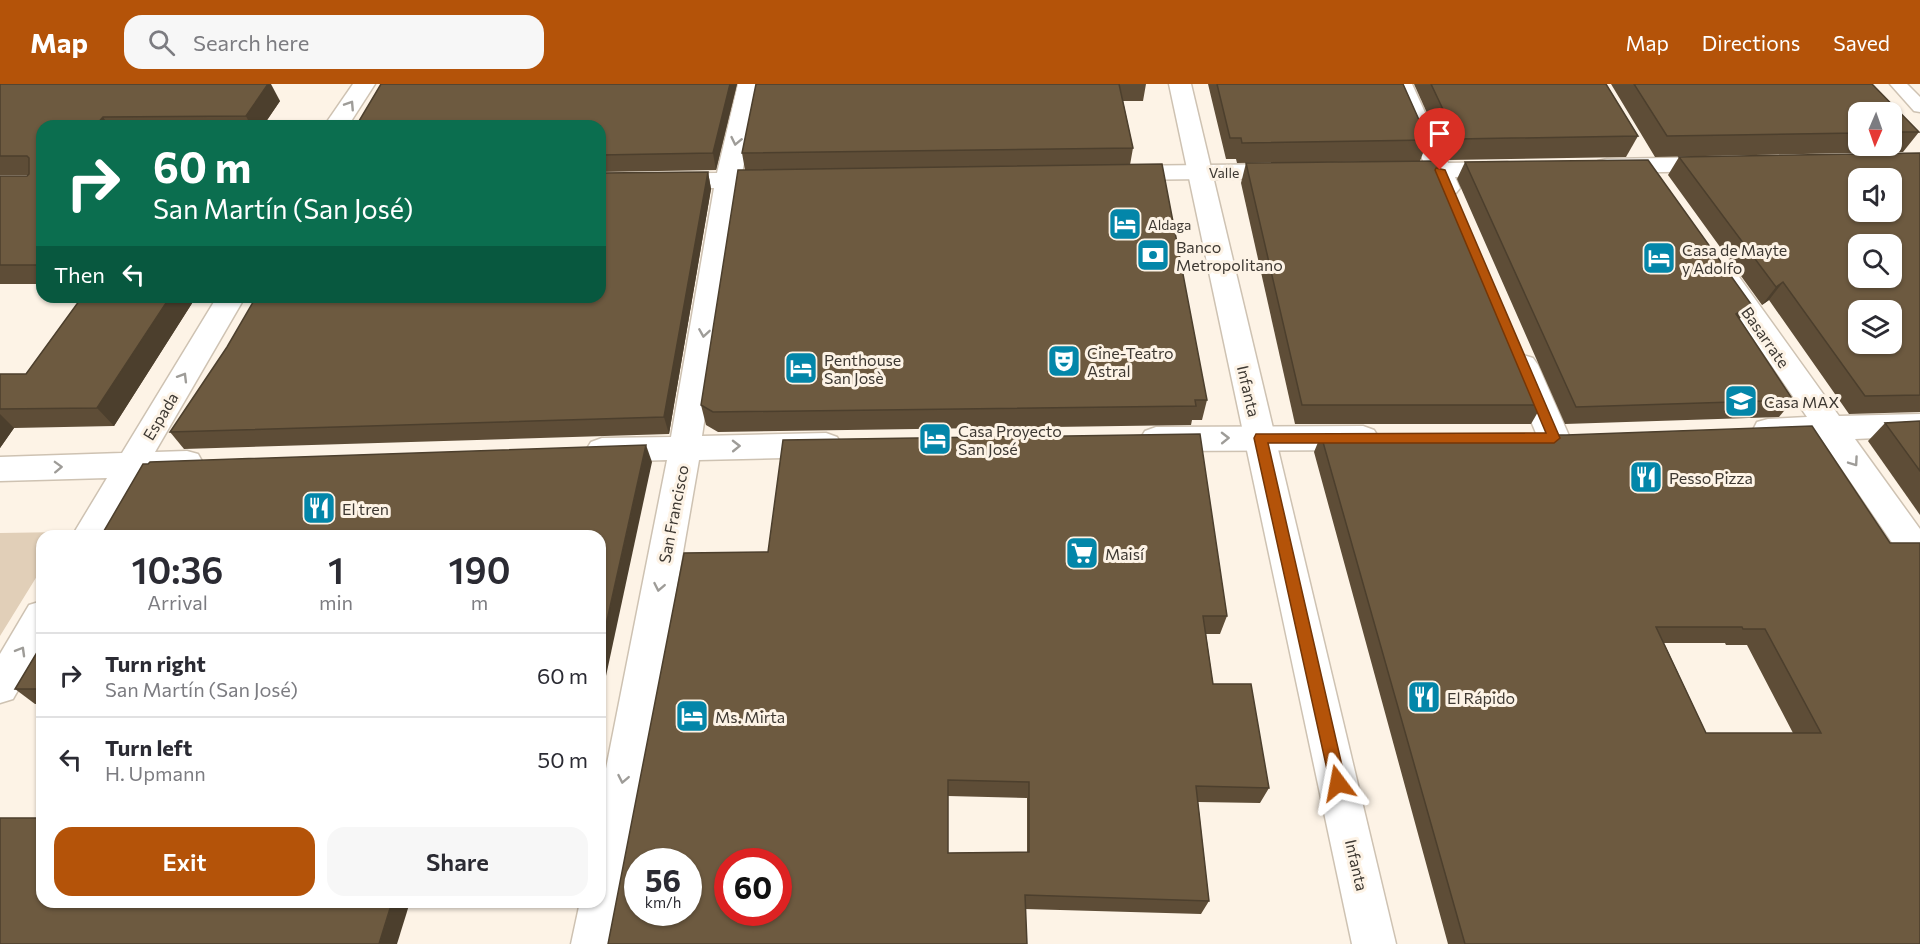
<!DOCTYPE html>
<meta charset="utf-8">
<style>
:root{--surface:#fff;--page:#f7f7f7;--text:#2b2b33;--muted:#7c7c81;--line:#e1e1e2;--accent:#b45309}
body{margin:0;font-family:Commissioner,sans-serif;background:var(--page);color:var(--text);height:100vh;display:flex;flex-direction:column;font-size:22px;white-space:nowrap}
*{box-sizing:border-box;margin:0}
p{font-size:20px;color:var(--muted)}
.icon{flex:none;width:33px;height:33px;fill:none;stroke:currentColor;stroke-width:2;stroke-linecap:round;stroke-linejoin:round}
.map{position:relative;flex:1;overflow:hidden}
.panel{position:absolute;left:36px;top:446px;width:570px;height:378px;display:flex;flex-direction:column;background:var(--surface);border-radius:18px;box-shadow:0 2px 4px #0004}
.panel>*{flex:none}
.guide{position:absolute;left:36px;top:36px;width:570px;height:183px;border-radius:18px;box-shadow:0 2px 4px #0004;background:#0b6e4f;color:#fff;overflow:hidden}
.needle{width:39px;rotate:182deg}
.tools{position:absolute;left:1848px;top:18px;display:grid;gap:12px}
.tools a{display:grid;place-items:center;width:54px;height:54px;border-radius:12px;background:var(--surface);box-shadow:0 2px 4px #0004;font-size:30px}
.speed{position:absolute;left:624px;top:764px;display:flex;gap:12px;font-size:30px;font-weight:700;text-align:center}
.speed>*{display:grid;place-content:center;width:78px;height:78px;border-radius:50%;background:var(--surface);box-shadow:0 2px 4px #0004;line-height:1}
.speed small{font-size:15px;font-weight:400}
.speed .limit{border:9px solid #d22;background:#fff;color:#111}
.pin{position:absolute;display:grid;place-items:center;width:51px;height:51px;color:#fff;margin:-62px -26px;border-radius:50% 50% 50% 0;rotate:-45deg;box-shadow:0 0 6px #0007}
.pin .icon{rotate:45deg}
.me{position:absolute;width:66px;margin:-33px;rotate:347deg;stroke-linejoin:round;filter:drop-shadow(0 0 4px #0008)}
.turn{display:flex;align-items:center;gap:21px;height:126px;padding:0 18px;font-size:27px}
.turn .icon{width:78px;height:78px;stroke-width:2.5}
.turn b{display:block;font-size:42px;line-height:51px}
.then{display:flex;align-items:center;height:57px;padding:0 18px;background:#0003;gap:12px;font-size:22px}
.eta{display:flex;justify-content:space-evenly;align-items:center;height:102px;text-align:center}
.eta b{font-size:36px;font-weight:600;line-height:42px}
.button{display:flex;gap:12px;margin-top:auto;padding:12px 18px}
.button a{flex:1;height:69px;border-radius:18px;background:var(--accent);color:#fff;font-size:24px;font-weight:600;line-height:69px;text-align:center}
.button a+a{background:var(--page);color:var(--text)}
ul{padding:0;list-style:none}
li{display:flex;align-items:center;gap:18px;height:84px;padding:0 18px;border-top:2px solid var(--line)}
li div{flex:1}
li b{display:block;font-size:22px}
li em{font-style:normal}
header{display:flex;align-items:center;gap:36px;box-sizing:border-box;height:84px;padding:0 30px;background:var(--accent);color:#fff}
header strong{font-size:28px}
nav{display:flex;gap:33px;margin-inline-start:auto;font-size:21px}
.search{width:420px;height:54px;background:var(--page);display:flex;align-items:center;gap:15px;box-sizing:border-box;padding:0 21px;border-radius:18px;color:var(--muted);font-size:22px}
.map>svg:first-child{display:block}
</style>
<header>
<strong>Map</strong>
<div class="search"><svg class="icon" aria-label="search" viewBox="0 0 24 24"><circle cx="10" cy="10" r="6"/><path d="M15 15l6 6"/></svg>Search here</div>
<nav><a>Map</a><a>Directions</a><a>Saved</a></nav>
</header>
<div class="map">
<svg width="1920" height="860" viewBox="0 0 1920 860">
<rect width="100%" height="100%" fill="#fdf3e6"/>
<path fill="#e1cfb8" d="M 64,448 L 62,451 L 42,452 L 42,484 L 0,552 L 0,449 Z"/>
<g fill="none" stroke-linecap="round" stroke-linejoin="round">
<g stroke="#cec2b2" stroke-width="3">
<path id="service" d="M 1890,0 L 1907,0 L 1920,13 L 1920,28 L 1914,27 Z"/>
</g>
<g stroke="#cec2b2" stroke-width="3">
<g id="minor">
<path d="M 353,0 L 375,0 L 348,42 L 324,42 Z"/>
<path d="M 738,0 L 760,0 L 742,89 L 781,89 L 790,91 L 793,96 L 790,101 L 739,104 L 702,352 L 826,349 L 837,353 L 842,361 L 837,369 L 826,373 L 699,376 L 615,860 L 571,860 L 580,818 L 600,818 L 600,715 L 667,376 L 602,378 L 591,374 L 586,366 L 591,358 L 602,354 L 671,353 L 714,104 L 600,104 L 600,90 L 717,89 Z"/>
<path d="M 1390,0 L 1412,0 L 1448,79 L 1507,78 L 1516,80 L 1519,85 L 1516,90 L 1455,93 L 1460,104 L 1456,109 L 1447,112 L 1438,109 L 1430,94 L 1394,94 L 1385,92 L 1382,87 L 1385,82 L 1424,79 Z"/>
<path d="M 1720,73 L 1729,75 L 1732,80 L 1729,85 L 1720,87 L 1607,89 L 1598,87 L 1595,82 L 1598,77 L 1607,75 Z"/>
<path d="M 1288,80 L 1297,82 L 1300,87 L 1297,92 L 1288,94 L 1118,96 L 1109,94 L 1106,89 L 1109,84 L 1118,82 Z"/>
<path d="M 1722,180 L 1732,183 L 1839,332 L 1920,330 L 1920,352 L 1855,355 L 1920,445 L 1920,486 L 1908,482 L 1822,356 L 1768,357 L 1757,354 L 1753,346 L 1757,338 L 1768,335 L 1807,333 L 1708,189 L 1712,183 Z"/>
<path d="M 217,213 L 245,213 L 155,368 L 187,367 L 198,370 L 203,379 L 198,388 L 187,391 L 141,393 L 107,452 L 72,452 L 107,394 L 0,397 L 0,373 L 122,369 Z"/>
<path d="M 1523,271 L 1533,274 L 1538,281 L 1570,354 L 1565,362 L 1554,366 L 1543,362 L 1538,354 L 1508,281 L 1513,274 Z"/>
<path d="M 1363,342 L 1374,346 L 1379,354 L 1374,362 L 1363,366 L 1156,367 L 1145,363 L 1140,355 L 1145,347 L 1156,343 Z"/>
<path d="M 42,517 L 42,564 L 13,615 L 0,619 L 0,570 L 29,521 Z"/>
</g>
</g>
<g stroke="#cec2b2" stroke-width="3">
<path id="primary" d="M 1169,0 L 1191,0 L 1396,860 L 1352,860 Z"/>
</g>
<use href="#service" fill="#fff" fill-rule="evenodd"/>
<use href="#minor" fill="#fff" fill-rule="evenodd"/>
<use href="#primary" fill="#fff" fill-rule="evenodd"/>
</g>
<g fill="#5e4d37" fill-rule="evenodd">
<path d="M 0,0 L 280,17 L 263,42 L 42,42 L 42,200 L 0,200 L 0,92 L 27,92 L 28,91 L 0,91 Z"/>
<path d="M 381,0 L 737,0 L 716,86 L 600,88 L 600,42 Z"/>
<path d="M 756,0 L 1146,0 L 1143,17 L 1123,17 L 1133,64 L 1130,81 L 1207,316 L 1202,336 L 1192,336 L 1191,341 L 718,348 L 706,341 L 701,321 L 745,86 L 742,69 Z"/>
<path d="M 1208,0 L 1403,0 L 1428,56 L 1420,77 L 1237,79 L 1236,75 L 1226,75 Z"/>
<path d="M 1414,0 L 1606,0 L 1638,52 L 1626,73 L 1448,76 Z"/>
<path d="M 1611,0 L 1872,0 L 1919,48 L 1903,68 L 1655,73 ZM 1858,28 L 1892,28 L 1892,62 L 1858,62 Z"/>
<path d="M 1920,69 L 1920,328 L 1849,330 L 1769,216 L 1762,221 L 1668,91 L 1679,73 Z"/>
<path d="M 1465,78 L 1751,220 L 1739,235 L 1793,316 L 1779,333 L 1565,340 L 1457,95 Z"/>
<path d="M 1246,79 L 1542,321 L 1531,340 L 1295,340 L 1241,99 Z"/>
<path d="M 708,88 L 711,105 L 669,350 L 184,365 L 170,348 Z"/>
<path d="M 82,213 L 196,213 L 114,342 L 14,344 L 0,364 L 0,290 L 26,290 Z"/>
<path d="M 1920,337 L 1920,431 L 1868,357 L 1885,339 Z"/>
<path d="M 1321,351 L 1890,459 L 1920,860 L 1448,860 L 1314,368 ZM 1664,559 L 1725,559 L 1726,561 L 1747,561 L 1793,649 L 1706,649 Z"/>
<path d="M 684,469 L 1227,532 L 1220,550 L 1206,550 L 1213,600 L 1269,704 L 1260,719 L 1198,718 L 1209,817 L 1201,830 L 1025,825 L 1027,860 ZM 948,712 L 1027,714 L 1027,768 L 948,769 Z"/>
<path d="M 42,560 L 42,620 L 35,620 L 15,605 Z"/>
</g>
<g fill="#4c3f2d">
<path d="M 268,0 L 271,0 L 280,17 L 263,42 L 251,42 L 246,32 Z"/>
<path d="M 730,0 L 737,0 L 716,86 L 713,69 Z"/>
<path d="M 103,33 L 109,42 L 95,42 Z"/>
<path d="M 708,88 L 711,105 L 669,350 L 664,333 Z"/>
<path d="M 1783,198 L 1769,216 L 1762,221 L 1776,203 Z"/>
<path d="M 170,213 L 196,213 L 114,342 L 97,324 Z"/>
<path d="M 1751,220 L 1738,237 L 1736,230 Z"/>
<path d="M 0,330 L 14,344 L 0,364 Z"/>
<path d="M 646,361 L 652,378 L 603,606 L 600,601 L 600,568 Z"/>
<path d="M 392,818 L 410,818 L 397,860 L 379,860 Z"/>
</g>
<g fill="#6d5a40" stroke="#4c3f2d" stroke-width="1.5" fill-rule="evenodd">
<path d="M 0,0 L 268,0 L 246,32 L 103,33 L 95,42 L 42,42 L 42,181 L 0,181 L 0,92 L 27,92 L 29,90 L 29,74 L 27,72 L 0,72 Z"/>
<path d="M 381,0 L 730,0 L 713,69 L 600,71 L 600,42 L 356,42 Z"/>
<path d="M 756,0 L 1119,0 L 1133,64 L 742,69 Z"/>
<path d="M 1217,0 L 1403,0 L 1428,56 L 1242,59 L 1241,54 L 1230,54 Z"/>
<path d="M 1431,0 L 1606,0 L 1638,52 L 1457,55 Z"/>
<path d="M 1634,0 L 1872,0 L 1919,48 L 1892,48 L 1892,28 L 1858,28 L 1858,49 L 1667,52 Z"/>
<path d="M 1920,69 L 1920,311 L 1865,312 L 1783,198 L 1776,203 L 1679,73 ZM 1858,94 L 1892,94 L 1892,128 L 1858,128 ZM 1858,160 L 1892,160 L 1892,194 L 1858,194 ZM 1858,226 L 1892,226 L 1892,260 L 1858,260 Z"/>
<path d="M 1648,76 L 1751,220 L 1736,230 L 1793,316 L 1576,323 L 1465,78 Z"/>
<path d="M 1435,77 L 1542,321 L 1302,321 L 1246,79 Z"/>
<path d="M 1162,80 L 1207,316 L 1195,316 L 1196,322 L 713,328 L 701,321 L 738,86 Z"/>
<path d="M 708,88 L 664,333 L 170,348 L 227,263 L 256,213 L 600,213 L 600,89 Z"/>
<path d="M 82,213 L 170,213 L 97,324 L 0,325 L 0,290 L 26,290 Z"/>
<path d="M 1920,337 L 1920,387 L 1885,339 Z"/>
<path d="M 1812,342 L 1890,459 L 1920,459 L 1920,860 L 1465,860 L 1321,351 L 1566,351 ZM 1656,543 L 1742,543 L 1743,545 L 1765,545 L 1821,649 L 1706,649 Z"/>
<path d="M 1200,350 L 1227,532 L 1203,532 L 1213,600 L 1251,600 L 1269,704 L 1196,702 L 1209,817 L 1025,811 L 1027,860 L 608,860 L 684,469 L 768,468 L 783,356 ZM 948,696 L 1029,698 L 1029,768 L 948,769 ZM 638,777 L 688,777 L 688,828 L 638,828 ZM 728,777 L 778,777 L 778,828 L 728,828 Z"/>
<path d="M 646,361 L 600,568 L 600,452 L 101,452 L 143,380 L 148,380 L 150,378 Z"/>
<path d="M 42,560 L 42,605 L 15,605 Z"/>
<path d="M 0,734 L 42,734 L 42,818 L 392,818 L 379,860 L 0,860 Z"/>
</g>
<defs><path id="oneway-chevron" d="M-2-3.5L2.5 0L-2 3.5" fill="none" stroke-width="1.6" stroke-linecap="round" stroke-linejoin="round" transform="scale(1.5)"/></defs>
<g stroke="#9e9c98">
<use href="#oneway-chevron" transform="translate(350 21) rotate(-57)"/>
<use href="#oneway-chevron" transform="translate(736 57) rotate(102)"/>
<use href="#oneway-chevron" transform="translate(704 249) rotate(99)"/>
<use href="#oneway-chevron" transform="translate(183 293) rotate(-59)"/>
<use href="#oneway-chevron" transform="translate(1225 354) rotate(-1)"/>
<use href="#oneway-chevron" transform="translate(736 362) rotate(-1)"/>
<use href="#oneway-chevron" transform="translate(1854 378) rotate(55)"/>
<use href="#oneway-chevron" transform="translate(58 383) rotate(-2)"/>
<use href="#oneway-chevron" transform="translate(659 503) rotate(101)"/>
<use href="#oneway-chevron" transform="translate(21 567) rotate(-60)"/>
<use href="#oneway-chevron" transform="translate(623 695) rotate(101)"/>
</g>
<path fill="#b45309" stroke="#753606" stroke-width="1.5" d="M 1436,84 L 1445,86 L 1560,354 L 1554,359 L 1268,359 L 1346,699 L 1344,704 L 1338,707 L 1332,704 L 1330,699 L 1254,354 L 1256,350 L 1546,349 L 1435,86 Z"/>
<defs>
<g id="hotel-square" transform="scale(1.725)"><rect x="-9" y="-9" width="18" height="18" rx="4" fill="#0386a9" stroke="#fdf3e6"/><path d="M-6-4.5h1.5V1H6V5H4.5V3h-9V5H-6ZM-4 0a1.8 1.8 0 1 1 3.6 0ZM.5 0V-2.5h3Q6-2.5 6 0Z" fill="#fff"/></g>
<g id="bank-square" transform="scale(1.725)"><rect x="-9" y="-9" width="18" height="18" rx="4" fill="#0386a9" stroke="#fdf3e6"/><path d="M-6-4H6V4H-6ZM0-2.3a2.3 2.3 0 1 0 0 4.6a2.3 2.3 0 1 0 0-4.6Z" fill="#fff"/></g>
<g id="theatre-square" transform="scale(1.725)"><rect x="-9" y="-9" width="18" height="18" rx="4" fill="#0386a9" stroke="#fdf3e6"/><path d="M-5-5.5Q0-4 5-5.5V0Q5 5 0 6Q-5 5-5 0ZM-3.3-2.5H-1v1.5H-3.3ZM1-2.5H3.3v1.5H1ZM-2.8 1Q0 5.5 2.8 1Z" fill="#fff"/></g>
<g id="school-square" transform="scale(1.725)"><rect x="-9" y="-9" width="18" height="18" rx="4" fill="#0386a9" stroke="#fdf3e6"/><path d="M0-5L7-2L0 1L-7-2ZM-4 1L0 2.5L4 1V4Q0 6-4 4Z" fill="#fff"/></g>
<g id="restaurant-square" transform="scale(1.725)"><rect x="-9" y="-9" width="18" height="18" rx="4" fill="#0386a9" stroke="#fdf3e6"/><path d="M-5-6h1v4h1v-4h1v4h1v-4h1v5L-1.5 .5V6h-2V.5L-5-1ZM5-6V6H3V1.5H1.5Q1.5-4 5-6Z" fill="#fff"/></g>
<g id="supermarket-square" transform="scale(1.725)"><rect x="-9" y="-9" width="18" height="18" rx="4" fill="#0386a9" stroke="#fdf3e6"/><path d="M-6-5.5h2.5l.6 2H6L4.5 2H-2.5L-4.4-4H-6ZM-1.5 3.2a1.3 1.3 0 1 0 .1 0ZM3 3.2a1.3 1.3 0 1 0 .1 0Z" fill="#fff"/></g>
</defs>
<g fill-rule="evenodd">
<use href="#hotel-square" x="1125" y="140"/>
<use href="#bank-square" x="1153" y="171"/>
<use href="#hotel-square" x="1659" y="174"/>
<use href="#theatre-square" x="1064" y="277"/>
<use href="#hotel-square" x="801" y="284"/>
<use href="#school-square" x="1741" y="317"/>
<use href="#hotel-square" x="935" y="355"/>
<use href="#restaurant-square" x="1646" y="393"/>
<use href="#restaurant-square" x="319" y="424"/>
<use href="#supermarket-square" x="1082" y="469"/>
<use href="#restaurant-square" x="1424" y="613"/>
<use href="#hotel-square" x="692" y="632"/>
</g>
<g text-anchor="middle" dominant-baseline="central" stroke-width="6" stroke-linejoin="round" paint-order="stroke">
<g font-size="14" fill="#3d3832" stroke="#fdf3e6">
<text x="1224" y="88">Valle</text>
</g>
<g font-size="14" fill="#3d3832" stroke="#fdf3e6" text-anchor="start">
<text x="1148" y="140">Aldaga</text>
</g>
<g font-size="16" fill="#3d3832" stroke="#fdf3e6" text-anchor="start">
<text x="1176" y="162">Banco<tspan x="1176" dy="18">Metropolitano</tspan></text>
<text x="1682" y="165">Casa de Mayte<tspan x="1682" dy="18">y Adolfo</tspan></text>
<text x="1087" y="268">Cine-Teatro<tspan x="1087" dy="18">Astral</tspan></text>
<text x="824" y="275">Penthouse<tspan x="824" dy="18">San Josè</tspan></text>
<text x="1764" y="317">Casa MAX</text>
<text x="958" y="346">Casa Proyecto<tspan x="958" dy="18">San José</tspan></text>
<text x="1669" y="393">Pesso Pizza</text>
<text x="342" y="424">El tren</text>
<text x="1105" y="469">Maisí</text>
<text x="1447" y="613">El Rápido</text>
<text x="715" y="632">Ms. Mirta</text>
</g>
<g font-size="16" fill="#3d3832" stroke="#fdf3e6">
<text transform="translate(1766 253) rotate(55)">Basarrate</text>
<text transform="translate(1249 307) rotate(77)">Infanta</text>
<text transform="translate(160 332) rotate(-59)">Espada</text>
<text transform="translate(673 430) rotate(-79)">San Francisco</text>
<text transform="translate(1357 781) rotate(77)">Infanta</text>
</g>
</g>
</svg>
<div class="tools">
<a><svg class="needle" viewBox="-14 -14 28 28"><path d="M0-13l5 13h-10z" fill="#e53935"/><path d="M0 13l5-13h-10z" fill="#7c7c81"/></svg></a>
<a><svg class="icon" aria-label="sound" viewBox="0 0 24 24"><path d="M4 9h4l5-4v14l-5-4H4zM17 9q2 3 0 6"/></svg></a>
<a><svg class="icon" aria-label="search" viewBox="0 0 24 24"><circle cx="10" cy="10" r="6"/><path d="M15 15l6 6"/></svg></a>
<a><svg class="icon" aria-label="layers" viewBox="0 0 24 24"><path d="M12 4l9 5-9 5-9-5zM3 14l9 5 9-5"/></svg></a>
</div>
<div class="speed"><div>56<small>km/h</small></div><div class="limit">60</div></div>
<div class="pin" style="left:1440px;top:86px;background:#d93025"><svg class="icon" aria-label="arrive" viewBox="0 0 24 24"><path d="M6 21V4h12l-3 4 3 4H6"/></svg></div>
<svg class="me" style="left:1338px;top:699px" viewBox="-20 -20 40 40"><path d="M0-17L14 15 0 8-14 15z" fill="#b45309" stroke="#fff" stroke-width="4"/></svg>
<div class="guide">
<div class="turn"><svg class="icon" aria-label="right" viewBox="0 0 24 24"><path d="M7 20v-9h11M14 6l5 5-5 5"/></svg><div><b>60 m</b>San Martín (San José)</div></div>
<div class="then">Then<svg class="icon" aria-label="left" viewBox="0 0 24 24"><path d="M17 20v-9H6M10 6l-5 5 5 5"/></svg></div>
</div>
<section class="panel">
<div class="eta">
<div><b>10:36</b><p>Arrival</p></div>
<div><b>1</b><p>min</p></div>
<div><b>190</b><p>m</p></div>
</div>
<ul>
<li><svg class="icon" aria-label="right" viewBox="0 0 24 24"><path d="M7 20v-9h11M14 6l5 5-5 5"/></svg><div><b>Turn right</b><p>San Martín (San José)</p></div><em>60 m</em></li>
<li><svg class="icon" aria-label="left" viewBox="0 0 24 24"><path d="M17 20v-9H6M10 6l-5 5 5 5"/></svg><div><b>Turn left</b><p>H. Upmann</p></div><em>50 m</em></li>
</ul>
<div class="button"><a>Exit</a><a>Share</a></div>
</section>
</div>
